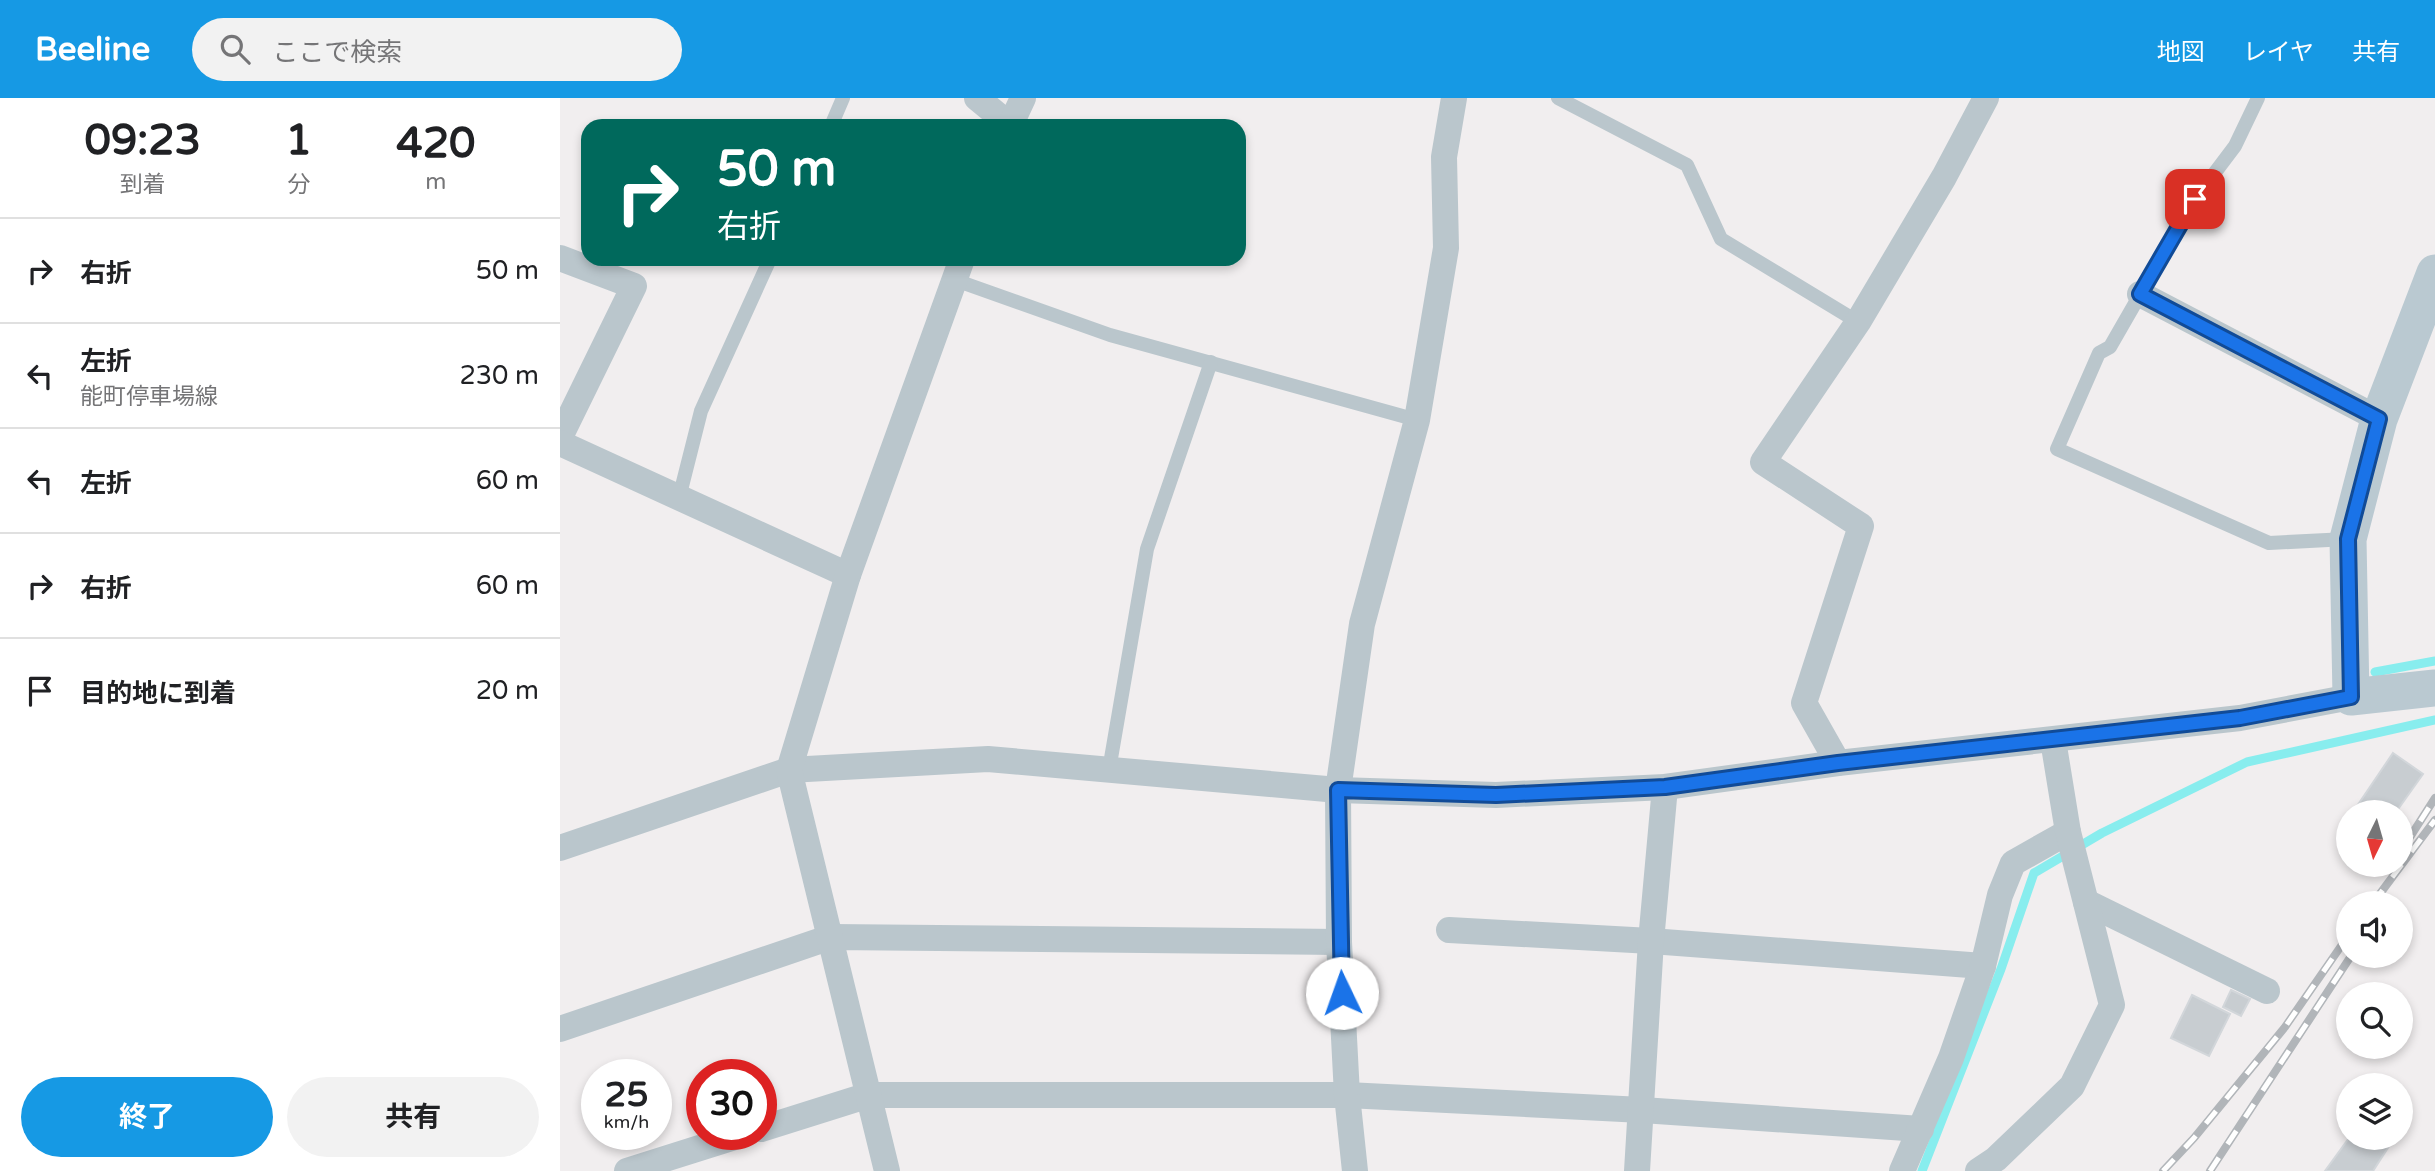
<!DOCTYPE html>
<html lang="ja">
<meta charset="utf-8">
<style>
:root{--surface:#fff;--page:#f2f2f2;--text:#202124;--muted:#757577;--line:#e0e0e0;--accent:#1699e4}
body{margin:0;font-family:"Varela Round","Noto Sans JP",sans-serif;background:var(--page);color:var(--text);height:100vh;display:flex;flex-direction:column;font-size:26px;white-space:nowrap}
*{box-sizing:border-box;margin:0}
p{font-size:23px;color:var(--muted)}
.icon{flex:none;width:38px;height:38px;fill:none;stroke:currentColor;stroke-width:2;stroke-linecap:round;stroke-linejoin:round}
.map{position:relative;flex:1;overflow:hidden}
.details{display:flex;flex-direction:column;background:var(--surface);width:560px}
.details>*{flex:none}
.top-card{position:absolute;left:21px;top:21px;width:665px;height:147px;border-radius:21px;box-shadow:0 4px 10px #0003;background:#00695c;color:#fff;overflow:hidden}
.needle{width:46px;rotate:185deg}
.tools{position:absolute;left:1776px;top:702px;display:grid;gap:14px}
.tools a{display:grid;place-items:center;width:77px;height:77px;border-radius:50%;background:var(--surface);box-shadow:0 4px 10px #0003;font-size:35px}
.speed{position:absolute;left:21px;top:961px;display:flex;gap:14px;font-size:35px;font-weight:700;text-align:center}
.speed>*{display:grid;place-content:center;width:91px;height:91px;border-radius:50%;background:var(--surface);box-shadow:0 4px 10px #0003;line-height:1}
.speed small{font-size:18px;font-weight:400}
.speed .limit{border:10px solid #d22;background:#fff;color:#111}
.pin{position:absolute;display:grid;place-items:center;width:60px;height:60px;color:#fff;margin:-30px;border-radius:14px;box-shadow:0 4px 10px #0006}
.me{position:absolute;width:77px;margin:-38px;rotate:357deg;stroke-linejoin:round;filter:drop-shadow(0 0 5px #0008)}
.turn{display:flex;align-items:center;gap:24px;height:147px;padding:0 21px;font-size:32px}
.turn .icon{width:91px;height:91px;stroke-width:2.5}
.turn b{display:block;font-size:49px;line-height:60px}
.eta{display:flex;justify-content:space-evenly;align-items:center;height:119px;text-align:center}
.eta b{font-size:42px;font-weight:700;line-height:49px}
.primary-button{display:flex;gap:14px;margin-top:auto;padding:14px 21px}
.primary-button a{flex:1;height:80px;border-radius:42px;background:var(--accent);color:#fff;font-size:28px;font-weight:700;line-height:80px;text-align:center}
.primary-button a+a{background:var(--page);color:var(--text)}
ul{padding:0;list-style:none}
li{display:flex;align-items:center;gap:21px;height:105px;padding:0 21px;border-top:2px solid var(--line)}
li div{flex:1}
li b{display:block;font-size:26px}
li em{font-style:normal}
header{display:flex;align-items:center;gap:42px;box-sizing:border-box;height:98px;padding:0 35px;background:var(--accent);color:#fff}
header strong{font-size:33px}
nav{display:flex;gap:38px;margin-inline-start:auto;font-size:24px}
.search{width:490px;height:63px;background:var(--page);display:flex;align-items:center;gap:18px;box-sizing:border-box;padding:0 24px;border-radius:38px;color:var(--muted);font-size:26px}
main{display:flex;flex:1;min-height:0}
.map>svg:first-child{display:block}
</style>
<header>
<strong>Beeline</strong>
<div class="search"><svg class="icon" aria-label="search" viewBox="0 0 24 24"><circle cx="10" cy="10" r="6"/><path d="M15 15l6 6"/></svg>ここで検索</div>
<nav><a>地図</a><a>レイヤ</a><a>共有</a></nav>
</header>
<main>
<section class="details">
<div class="eta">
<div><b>09:23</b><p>到着</p></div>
<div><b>1</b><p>分</p></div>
<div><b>420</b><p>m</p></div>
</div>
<ul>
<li><svg class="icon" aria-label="right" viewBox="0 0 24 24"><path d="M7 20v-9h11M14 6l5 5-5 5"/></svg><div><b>右折</b></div><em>50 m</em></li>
<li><svg class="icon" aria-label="left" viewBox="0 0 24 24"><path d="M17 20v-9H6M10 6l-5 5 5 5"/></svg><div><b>左折</b><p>能町停車場線</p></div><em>230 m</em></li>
<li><svg class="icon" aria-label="left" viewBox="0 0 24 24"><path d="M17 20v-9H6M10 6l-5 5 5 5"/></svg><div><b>左折</b></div><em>60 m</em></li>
<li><svg class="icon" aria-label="right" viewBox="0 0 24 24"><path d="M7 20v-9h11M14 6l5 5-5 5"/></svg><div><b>右折</b></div><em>60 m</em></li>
<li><svg class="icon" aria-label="arrive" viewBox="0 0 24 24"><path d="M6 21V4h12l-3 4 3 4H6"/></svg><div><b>目的地に到着</b></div><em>20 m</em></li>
</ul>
<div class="primary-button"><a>終了</a><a>共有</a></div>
</section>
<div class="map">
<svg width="1875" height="1073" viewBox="0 0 1875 1073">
<rect width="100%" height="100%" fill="#f1eeef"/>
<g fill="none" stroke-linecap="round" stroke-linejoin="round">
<g stroke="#88edee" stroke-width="9">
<path d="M 1815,574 L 1875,563"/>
<path d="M 1362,1073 L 1441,871 L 1474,775 L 1542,735 L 1687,664 L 1875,622"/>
</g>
</g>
<g fill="#c8cdd1" stroke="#d2d6da" stroke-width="2">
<path d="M 1833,655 L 1863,676 L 1836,714 L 1793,714 Z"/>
<path d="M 1671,892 L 1690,901 L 1681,918 L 1663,909 Z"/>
<path d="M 1632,897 L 1670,916 L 1649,958 L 1611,940 Z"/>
<path d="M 1789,1040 L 1830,1040 L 1833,1042 L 1813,1073 L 1765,1073 Z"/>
</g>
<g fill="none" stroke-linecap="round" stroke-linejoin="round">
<g stroke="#bac6cc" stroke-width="14">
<path d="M 998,0 L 1127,67 L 1161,141 L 1298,224"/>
<path d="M 1698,0 L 1675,48 L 1635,101 L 1550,249 L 1539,255 L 1497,351 L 1709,445 L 1787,441"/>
<path d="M 271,28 L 283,0"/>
<path d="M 395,182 L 550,237 L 857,322"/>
<path d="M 119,400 L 141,313 L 210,161"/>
<path d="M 549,672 L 587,451 L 651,264"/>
</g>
<g stroke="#bac6cc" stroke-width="26">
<path d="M 417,0 L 451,28"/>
<path d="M 450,28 L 463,0"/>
<path d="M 0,160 L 74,188 L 0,339"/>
<path d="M 1580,196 L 1819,321"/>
<path d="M 0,345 L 288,477"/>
<path d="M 1278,665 L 1244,605 L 1301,428 L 1203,364 L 1298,224 L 1384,79 L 1426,0"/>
<path d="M 0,750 L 229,672 L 428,661 L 778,692 L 936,697 L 1105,689 L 1278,665 L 1680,620 L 1791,599"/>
<path d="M 1526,804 L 1707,893"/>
<path d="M 889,832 L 1091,843 L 1423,868"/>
<path d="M 0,931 L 271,839 L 779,844"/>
<path d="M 201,1031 L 309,997 L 787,997 L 1082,1012 L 1361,1031"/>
<path d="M 67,1073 L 184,1036"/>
<path d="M 327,1073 L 229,672 L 288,477 L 402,161"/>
<path d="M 795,1073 L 787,997 L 779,844 L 778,692 L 802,526 L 857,322 L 886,150 L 884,59 L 894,0"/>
<path d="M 1077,1073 L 1091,843 L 1105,689"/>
<path d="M 1342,1073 L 1391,960 L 1423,868 L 1440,797 L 1453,765 L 1508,734"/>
<path d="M 1418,1073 L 1436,1061 L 1512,988 L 1552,907 L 1508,734 L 1493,642"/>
</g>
<path stroke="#bac9d1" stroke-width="37" d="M 1875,175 L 1819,321 L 1788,441 L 1791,599 L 1875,590"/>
<g stroke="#b1b5b9" stroke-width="8">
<g id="rail">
<path d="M 1843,750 L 1875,700"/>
<path d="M 1813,805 L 1875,722"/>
<path d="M 1603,1073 L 1634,1040 L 1725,929 L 1788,838"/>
<path d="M 1650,1073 L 1791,858"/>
</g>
</g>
<use href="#rail" stroke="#fff" stroke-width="5" stroke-dasharray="16" stroke-linecap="butt"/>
</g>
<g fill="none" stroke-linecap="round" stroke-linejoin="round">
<g stroke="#114b97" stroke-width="18">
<path id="route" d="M 782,895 L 778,692 L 936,697 L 1105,689 L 1278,665 L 1680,620 L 1791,599 L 1788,441 L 1819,321 L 1580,196 L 1635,101"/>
</g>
<use href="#route" stroke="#1a73e8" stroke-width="12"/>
</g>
</svg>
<div class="tools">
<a><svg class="needle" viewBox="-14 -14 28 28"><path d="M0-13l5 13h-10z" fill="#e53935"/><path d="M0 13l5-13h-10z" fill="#757577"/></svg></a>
<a><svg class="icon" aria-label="sound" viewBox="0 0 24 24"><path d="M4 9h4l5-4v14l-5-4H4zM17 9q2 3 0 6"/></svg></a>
<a><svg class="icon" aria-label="search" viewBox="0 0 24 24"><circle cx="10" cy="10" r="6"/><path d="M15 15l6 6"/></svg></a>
<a><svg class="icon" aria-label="layers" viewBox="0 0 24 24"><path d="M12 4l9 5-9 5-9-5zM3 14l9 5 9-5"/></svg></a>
</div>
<div class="speed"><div>25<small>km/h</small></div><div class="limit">30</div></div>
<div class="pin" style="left:1635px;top:101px;background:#d93025"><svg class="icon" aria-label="arrive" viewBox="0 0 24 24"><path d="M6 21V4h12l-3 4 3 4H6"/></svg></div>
<svg class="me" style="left:782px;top:895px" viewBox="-20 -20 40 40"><circle r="19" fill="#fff"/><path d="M0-13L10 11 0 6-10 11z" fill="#1a73e8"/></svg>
<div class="top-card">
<div class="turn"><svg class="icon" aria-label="right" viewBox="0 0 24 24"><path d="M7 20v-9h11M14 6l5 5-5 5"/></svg><div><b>50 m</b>右折</div></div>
</div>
</div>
</main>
